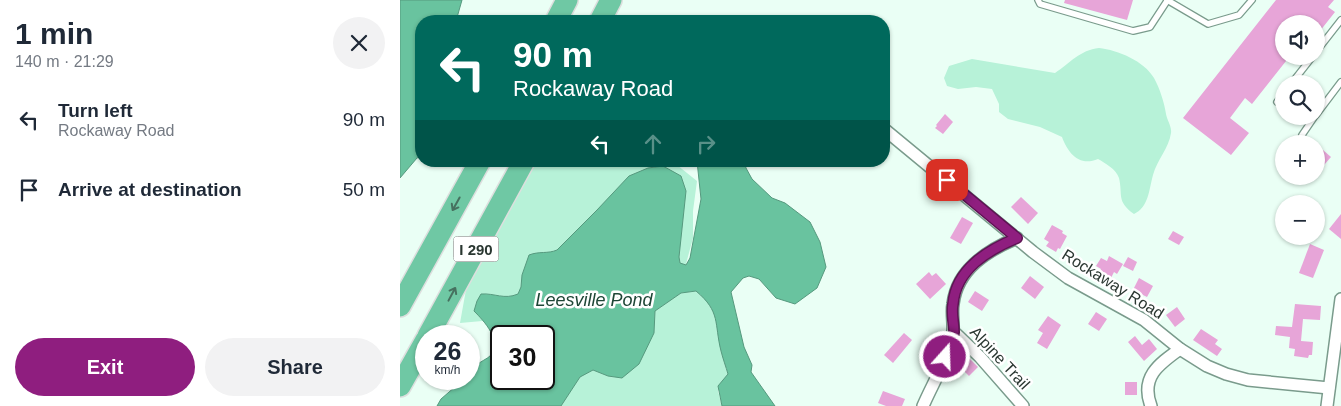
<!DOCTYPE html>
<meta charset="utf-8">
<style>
:root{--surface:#fff;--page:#f2f2f3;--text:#1f2937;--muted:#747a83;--accent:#8f1e7f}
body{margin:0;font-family:Arial,sans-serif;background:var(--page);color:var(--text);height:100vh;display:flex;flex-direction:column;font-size:19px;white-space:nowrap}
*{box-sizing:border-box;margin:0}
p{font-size:16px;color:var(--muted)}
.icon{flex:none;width:28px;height:28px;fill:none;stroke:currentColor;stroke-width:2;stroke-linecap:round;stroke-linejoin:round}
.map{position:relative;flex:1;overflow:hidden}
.sheet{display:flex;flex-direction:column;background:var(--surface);width:400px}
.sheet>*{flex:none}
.banner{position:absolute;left:15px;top:15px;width:475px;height:152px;border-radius:20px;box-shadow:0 1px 4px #0004;background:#00695c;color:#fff;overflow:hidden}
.tools{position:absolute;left:875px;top:15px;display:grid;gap:10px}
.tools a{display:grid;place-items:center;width:50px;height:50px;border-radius:50%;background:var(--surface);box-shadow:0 1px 4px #0004;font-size:25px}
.speed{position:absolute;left:15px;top:325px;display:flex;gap:10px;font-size:25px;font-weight:700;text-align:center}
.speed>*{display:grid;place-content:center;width:65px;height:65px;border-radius:50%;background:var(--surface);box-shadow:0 1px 4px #0004;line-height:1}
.speed small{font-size:12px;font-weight:400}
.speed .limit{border:2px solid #111;border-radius:8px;background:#fff;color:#111}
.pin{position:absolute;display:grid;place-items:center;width:42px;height:42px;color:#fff;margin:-21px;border-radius:10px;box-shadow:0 2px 8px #0006}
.me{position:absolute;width:55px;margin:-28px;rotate:20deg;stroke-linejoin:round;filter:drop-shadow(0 0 4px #0008)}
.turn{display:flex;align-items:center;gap:18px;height:105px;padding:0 15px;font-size:22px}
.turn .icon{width:65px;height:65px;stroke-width:2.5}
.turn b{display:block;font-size:35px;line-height:42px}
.lanes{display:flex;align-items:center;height:48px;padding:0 15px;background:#0003;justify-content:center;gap:25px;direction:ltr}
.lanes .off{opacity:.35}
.round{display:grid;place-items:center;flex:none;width:52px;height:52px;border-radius:26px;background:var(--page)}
.head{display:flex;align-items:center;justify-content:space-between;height:85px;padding:0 15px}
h1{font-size:30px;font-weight:700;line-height:38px}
.action{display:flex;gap:10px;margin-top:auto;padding:10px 15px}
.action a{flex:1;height:58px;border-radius:30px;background:var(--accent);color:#fff;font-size:20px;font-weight:700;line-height:58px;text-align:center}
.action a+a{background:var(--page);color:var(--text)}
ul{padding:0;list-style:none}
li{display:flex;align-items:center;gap:15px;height:70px;padding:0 15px}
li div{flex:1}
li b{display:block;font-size:19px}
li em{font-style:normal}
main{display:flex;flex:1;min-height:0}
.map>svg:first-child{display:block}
</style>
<main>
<section class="sheet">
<div class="head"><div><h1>1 min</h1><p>140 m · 21:29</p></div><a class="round"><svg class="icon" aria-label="close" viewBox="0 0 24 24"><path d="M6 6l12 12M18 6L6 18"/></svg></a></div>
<ul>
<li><svg class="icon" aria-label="left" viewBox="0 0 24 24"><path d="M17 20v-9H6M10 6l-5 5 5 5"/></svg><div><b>Turn left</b><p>Rockaway Road</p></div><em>90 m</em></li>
<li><svg class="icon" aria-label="arrive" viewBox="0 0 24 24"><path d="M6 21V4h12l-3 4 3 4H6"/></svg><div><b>Arrive at destination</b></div><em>50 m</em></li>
</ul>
<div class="action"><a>Exit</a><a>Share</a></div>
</section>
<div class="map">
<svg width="941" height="406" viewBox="0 0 941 406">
<rect width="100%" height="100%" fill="#eafff5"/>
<g fill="#b7f2d8">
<path d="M 699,48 C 718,50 744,61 754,78 C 760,89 764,102 766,114 C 767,120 772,127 771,133 C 769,148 757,160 753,175 C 749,189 749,207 734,214 C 716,201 723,195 719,178 C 716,169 705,163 698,159 C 679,167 668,153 662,137 L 640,127 L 608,119 L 599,112 L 599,104 L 592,89 L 576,87 L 558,89 L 547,86 L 544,78 L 549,66 L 572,59 L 655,73 C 670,63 680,50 699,48 Z"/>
<path d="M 130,161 L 272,161 L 297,181 L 293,211 L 293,238 L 283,275 L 116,318 L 60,323 L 67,284 Z"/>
<path d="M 297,291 L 309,301 L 316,315 L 321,351 L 328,374 L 318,391 L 322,406 L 161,406 L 180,376 L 193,370 L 208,376 L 254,333 L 255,311 L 281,293 Z"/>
</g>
<g fill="#69c39f" stroke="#56997e" fill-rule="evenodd">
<path d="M 0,0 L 62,0 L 56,21 L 21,21 L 21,156 L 17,158 L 0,178 Z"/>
<path d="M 297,161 L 344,161 L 346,168 L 352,179 L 372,198 L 385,203 L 410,222 L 420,242 L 426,267 L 417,288 L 395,304 L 376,298 L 359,279 L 349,276 L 343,278 L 331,292 L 344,347 L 352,365 L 351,372 L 375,406 L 322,406 L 318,386 L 328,374 C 326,367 323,359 321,351 C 314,323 321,312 296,291 L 281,293 L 255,311 L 254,333 L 239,364 L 222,378 L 208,376 L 193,370 L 180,377 L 161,406 L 37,406 L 41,399 L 64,379 L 69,379 L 69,374 C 71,371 74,367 77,365 C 81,361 87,359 90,356 C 103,341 84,321 74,311 L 77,301 L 81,294 C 95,293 104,300 118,294 L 121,287 L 122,275 L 129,255 C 139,251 148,254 157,250 L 197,210 L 229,176 L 248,168 L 263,166 L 281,176 L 286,191 L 279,257 L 280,263 L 286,265 L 290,258 L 301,199 ZM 101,336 L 144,336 L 144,379 L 101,379 Z"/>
</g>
<g fill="#e7a5d8">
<path d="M 665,0 L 733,0 L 727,20 L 664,3 Z"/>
<path d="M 876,0 L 934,0 L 928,7 L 935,12 L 916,36 L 916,23 L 884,24 L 884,56 L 890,56 L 852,104 L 845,98 L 830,118 L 849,133 L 831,155 L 783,118 Z"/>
<path d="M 545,114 L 553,122 L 543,134 L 535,128 L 537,126 L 536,125 Z"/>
<path d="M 923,150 L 931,157 L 924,165 L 916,158 Z"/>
<path d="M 621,197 L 638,213 L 628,224 L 611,207 Z"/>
<path d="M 941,214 L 941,239 L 929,229 Z"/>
<path d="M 562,217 L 573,223 L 561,244 L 550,238 Z"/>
<path d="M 652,225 L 663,231 L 662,233 L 667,236 L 660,249 L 658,248 L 656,252 L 646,246 L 649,242 L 644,239 Z"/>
<path d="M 773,231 L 784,237 L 779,245 L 768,239 Z"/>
<path d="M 910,244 L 924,250 L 913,278 L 899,273 Z"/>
<path d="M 709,256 L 723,264 L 717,274 L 714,272 L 710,280 L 698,274 L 701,269 L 696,266 L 701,258 L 707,261 Z"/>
<path d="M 728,257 L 737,262 L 733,271 L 723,266 Z"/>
<path d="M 529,272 L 532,276 L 536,273 L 546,284 L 530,299 L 516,284 Z"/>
<path d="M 630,276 L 644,287 L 635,299 L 621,288 Z"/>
<path d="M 739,278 L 753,286 L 747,297 L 733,290 Z"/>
<path d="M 575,291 L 589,300 L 582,311 L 568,302 Z"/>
<path d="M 895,304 L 921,306 L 920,320 L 903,319 L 901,341 L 913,342 L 912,355 L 909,355 L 908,358 L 894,356 L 895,349 L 889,348 L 890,337 L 875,335 L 876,326 L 892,327 Z"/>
<path d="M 777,307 L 785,319 L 775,327 L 766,315 Z"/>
<path d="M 696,312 L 707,319 L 699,331 L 688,324 Z"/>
<path d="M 648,316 L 661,325 L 647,349 L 637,343 L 643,333 L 638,330 Z"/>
<path d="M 801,329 L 818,340 L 815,344 L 822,349 L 817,356 L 793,340 Z"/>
<path d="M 504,333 L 512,340 L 493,363 L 484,355 Z"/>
<path d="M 735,336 L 742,345 L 749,339 L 757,349 L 744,361 L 728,342 Z"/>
<path d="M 567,356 L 578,367 L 569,376 L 558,365 Z"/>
<rect x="725" y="382" width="12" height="13"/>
<path d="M 483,391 L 505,399 L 502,406 L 486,406 L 478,403 Z"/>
</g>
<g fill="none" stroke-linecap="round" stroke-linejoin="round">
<g stroke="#7a9b8c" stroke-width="8">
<g id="service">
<path d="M 638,0 L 640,4 L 733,31 L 750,27 L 767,1"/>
<path d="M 767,0 L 808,24 L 839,15 L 852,0"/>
<path d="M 364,21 L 401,21"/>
<path d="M 916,52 L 941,20"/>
<path d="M 891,84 L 913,56"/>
<path d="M 877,102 L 884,93"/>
<path d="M 916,115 L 941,82"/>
<path d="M 902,135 L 915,116"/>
</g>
</g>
<g stroke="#7a9b8c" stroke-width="14">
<g id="minor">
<path d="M 484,129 L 633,252 L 668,278 L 744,320 L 780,349 L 807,366 L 826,374 L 848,380 L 929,388"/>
<path d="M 554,332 L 580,357 L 623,406"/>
<path d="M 523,406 C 532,385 547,360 552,338 C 555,327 551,315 553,304 C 557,269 588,250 617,238"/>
<path d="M 751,406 C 740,377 759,364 780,349"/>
<path d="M 927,406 L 941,299"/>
</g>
</g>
<g stroke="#dddfde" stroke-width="24">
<g id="motorway">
<path d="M 156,21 L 167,0"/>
<path d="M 200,21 L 211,0"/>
<path d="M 0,306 L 80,161"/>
<path d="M 28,336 L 124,161"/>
<path d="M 0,386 L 26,340"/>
</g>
</g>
<use href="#service" stroke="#fff" stroke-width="5.5"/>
<use href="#minor" stroke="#fff" stroke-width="11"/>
<use href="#motorway" stroke="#6fc8a4" stroke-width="21"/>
</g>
<defs><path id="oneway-shaft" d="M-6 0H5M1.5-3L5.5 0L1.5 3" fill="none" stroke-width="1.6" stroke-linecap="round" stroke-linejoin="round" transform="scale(1.25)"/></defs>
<g stroke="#46715f">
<use href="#oneway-shaft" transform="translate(56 204) rotate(119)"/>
<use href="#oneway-shaft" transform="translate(52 294) rotate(-62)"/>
</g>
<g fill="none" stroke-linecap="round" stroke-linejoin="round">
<g stroke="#5d1453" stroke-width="12">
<path id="route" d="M 545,357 C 548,349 553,341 554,332 C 554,322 551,314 553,304 C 556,269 588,250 617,238 L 547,180"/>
</g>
<use href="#route" stroke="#8f1e7f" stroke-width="9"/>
</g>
<g text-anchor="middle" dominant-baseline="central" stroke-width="5" stroke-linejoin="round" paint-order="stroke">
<rect fill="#fff" stroke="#6a736f" stroke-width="1" x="53.5" y="236.5" width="45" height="25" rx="4"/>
<g font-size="15" font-weight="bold" fill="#2a3731">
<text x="76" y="249">I 290</text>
</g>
<g font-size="16" fill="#2a3731" stroke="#fff">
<text transform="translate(713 284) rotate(32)">Rockaway Road</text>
<text transform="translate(600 358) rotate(47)">Alpine Trail</text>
</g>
<g font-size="18" font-style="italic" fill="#1e4636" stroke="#fff">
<text x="194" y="300">Leesville Pond</text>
</g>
</g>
</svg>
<div class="tools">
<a><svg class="icon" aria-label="sound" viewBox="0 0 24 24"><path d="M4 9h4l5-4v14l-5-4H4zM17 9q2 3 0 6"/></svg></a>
<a><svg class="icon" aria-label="search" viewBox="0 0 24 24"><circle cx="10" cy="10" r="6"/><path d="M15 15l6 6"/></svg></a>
<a>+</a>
<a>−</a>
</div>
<div class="speed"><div>26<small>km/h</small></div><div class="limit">30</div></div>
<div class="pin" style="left:547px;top:180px;background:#d93025"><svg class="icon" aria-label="arrive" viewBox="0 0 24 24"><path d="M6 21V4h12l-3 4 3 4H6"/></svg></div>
<svg class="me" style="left:545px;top:357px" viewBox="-20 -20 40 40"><circle r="17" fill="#8f1e7f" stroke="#fff" stroke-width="3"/><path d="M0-11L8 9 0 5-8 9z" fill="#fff"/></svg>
<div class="banner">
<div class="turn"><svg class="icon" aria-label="left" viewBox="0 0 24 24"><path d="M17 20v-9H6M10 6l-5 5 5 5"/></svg><div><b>90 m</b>Rockaway Road</div></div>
<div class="lanes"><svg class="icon" aria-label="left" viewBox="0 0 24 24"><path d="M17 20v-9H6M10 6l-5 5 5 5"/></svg><svg class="icon off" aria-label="ahead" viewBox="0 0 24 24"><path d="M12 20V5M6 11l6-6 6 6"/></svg><svg class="icon off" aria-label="right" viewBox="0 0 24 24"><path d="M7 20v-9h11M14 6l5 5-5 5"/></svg></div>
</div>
</div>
</main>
